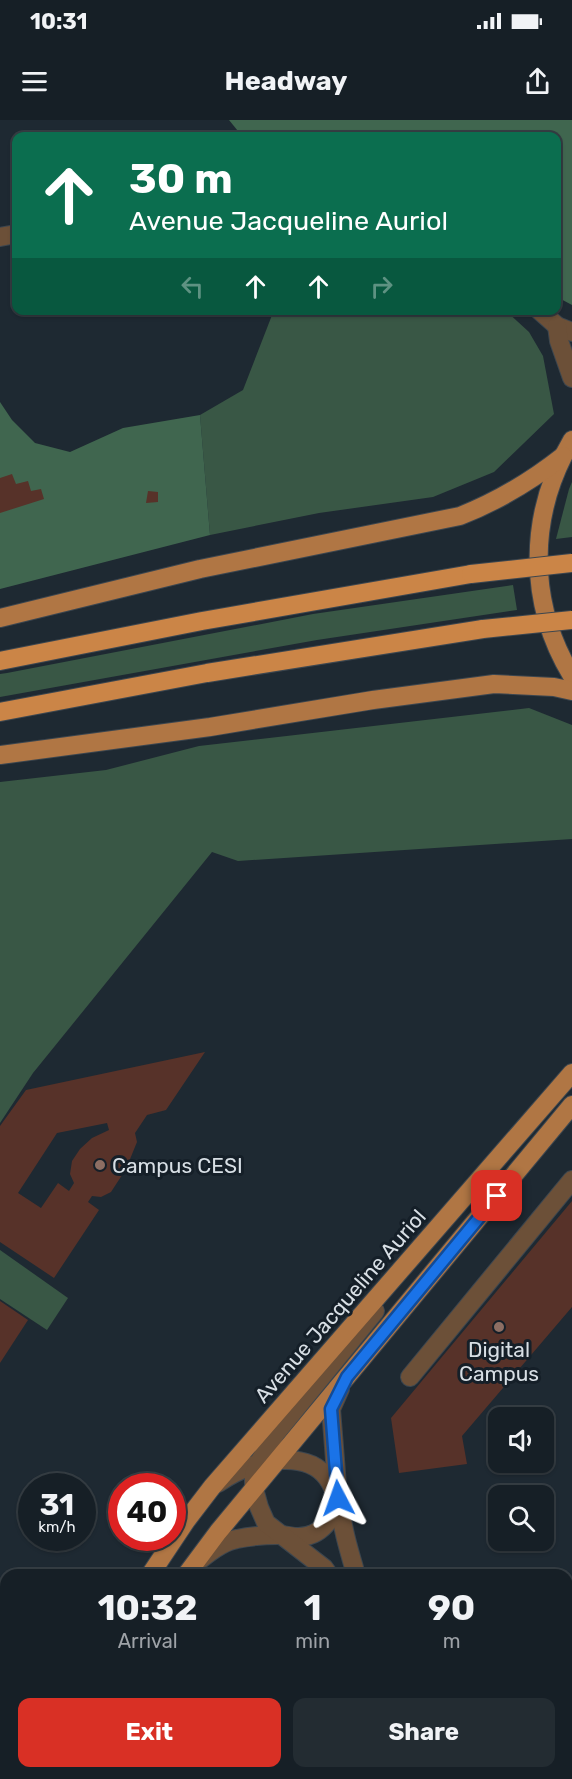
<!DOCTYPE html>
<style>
:root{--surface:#161f26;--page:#232c32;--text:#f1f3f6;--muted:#9ea2a7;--line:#353d43;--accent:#d93025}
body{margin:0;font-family:Rubik,sans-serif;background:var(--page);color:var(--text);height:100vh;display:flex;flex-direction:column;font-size:22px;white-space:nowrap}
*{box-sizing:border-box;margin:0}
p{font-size:20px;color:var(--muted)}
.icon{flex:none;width:33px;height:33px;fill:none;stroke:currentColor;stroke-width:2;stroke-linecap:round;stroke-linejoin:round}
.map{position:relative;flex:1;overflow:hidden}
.side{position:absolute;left:0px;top:1449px;width:573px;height:210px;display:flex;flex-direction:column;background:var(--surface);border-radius:18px 18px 0 0;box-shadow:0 2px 4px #0004,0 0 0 2px var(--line)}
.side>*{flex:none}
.hud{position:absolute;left:12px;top:12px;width:549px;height:183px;border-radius:12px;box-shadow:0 2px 4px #0004,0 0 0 2px var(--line);background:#0b6e4f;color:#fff;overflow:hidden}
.fabs{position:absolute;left:488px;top:1287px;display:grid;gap:12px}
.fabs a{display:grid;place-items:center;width:66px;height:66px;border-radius:12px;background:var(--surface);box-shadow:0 2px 4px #0004,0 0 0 2px var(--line);font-size:30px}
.speed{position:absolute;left:18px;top:1353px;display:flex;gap:12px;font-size:30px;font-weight:700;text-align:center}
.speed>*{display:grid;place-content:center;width:78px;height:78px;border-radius:50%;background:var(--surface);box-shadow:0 2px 4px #0004,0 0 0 2px var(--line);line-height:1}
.speed small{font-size:15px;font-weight:400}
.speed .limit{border:9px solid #d22;background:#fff;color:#111}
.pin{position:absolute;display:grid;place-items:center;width:51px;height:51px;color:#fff;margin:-26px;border-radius:12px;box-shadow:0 3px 9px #0006}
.me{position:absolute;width:66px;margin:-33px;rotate:356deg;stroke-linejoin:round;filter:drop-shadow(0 0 4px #0008)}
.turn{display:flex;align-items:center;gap:21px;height:126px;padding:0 18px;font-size:27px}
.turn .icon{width:78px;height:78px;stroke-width:2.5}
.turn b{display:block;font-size:42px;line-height:51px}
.lanes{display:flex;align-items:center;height:57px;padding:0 18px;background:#0003;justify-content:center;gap:30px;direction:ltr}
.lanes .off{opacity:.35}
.eta{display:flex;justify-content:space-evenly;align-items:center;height:102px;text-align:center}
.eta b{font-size:36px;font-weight:700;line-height:42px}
.action{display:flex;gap:12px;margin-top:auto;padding:12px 18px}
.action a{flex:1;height:69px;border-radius:12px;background:var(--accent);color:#fff;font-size:24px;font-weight:700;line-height:69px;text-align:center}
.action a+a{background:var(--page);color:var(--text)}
.status{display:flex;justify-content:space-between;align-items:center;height:42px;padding:0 30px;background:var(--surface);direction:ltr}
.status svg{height:16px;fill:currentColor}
header{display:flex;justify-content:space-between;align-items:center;height:78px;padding:0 18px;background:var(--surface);font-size:27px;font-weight:700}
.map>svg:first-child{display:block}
</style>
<div class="status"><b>10:31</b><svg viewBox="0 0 49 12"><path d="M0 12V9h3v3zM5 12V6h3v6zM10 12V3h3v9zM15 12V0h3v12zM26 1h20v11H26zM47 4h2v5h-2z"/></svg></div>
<header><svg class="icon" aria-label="menu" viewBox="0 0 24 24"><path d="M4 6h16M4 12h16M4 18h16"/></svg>Headway<svg class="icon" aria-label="share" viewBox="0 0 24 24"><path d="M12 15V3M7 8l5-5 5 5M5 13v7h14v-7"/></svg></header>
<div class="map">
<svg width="572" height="1659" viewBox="0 0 572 1659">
<rect width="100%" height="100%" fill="#1e2932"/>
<g fill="#395745">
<path d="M 274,190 L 506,191 L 529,212 L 543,236 L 554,294 L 494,352 L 433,377 L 319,393 L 210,415 L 200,295 L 243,270 Z"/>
<path d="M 572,362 L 572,417 L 556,419 L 569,369 Z"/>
<path d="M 513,465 L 517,490 L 317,520 L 0,577 L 0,554 L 7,553 L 313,494 Z"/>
<path d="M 529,588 L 572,605 L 572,719 L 238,741 L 212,732 L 33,953 L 0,1003 L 0,662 L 106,650 L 199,626 Z"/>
<path d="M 0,1130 L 68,1178 L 47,1210 L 0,1179 Z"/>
</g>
<g fill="#40664f">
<path d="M 229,0 L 572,0 L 572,185 L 557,177 L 556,16 L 242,16 Z"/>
<path d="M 0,282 L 12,300 L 35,323 L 70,332 L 123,308 L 200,295 L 210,415 L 0,469 Z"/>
</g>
<g fill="#573229" fill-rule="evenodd">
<path d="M 12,354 L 16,364 L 28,361 L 31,371 L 41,369 L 44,379 L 0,393 L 0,358 Z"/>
<path d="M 148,371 L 158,372 L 158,382 L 146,383 Z"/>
<path d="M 205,932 L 166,990 L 147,995 L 135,1013 L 137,1022 L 126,1049 L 111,1072 L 101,1077 L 92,1076 L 88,1082 L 99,1090 L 54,1158 L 0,1122 L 0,1006 L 26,970 ZM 107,1003 L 109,1010 L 92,1018 L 80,1029 L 72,1041 L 70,1054 L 74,1063 L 69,1071 L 58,1063 L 41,1088 L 18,1073 L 57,1013 Z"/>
<path d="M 572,1081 L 572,1187 L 462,1316 L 467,1344 L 399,1353 L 391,1298 Z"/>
<path d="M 0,1181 L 28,1200 L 0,1243 Z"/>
<path d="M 111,1653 L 175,1653 L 171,1659 L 107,1659 Z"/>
<path d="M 235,1653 L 293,1653 L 302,1659 L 244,1659 Z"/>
</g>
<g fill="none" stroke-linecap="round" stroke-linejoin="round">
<g stroke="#3c464f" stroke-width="20">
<g id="minor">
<path d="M 0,117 L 16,114"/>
<path d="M 539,190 L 557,206 L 572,212"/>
<path d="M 557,206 L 559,221 L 572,258"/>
<path d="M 410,1257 L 572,1060"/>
<path d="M 218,1363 C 237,1350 258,1341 282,1340 C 331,1338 336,1371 344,1410 C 347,1425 352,1440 356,1455"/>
<path d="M 201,1439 C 212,1430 224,1421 237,1419 C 251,1416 266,1415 280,1415 C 286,1415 292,1417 298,1417 C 321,1417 334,1398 338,1378 L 331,1289 L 340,1269"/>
<path d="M 329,1455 L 324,1448 L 266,1403 L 259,1387 L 254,1369 L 254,1355 L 258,1344 L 276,1313 L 375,1191"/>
<path d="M 0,1637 L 6,1641"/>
<path d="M 438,1653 L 441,1659"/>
</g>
</g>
<g stroke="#3c464f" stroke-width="20">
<g id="major">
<path d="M 572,320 C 528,394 527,482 572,556"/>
<path d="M 0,498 L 200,449 L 460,396 C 498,381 530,362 563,336"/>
<path d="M 0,635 L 210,607 L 373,580 L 494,564 L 554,567 L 572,571"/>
<path d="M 150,1455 L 186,1401 L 212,1367 L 572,953"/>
<path d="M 186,1455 L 218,1412 L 572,985"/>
<path d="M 15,1659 L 19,1653"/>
<path d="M 47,1659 L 51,1653"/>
</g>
</g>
<g stroke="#3c464f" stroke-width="20">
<g id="highway">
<path d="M 0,541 L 202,501 L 471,454"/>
<path d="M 0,592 L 207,553 L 483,509"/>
</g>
</g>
<use href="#minor" stroke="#6c5038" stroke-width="18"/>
<use href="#major" stroke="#b07644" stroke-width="18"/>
<use href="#highway" stroke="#cb8547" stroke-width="18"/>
<g stroke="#3c464f" stroke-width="20" stroke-linecap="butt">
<g id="highway-bridge">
<path d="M 471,454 L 572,443"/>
<path d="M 483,509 L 572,500"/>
</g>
</g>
<use href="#highway-bridge" stroke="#cb8547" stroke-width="18"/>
</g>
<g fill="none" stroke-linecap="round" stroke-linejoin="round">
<g stroke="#114b97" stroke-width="15">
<path id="route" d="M 338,1378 L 331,1289 L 347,1257 L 497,1076"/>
</g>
<use href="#route" stroke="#1a73e8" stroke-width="10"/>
</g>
<g fill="#8d6e63" stroke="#151f28" stroke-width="2">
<circle cx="100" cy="1045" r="6"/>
<circle cx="499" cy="1207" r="6"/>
</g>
<g text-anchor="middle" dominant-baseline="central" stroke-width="6" stroke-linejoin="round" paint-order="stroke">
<g font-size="21" fill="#d8dfe5" stroke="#151f28" text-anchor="start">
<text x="112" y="1045">Campus CESI</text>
<text x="499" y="1229" text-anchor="middle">Digital<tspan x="499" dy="24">Campus</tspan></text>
</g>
<g font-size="21" fill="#d8dfe5" stroke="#151f28">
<text transform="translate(340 1186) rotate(-49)">Avenue Jacqueline Auriol</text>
</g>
</g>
</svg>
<div class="fabs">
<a><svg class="icon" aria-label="sound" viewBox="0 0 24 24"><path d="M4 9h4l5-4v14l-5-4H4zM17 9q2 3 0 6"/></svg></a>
<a><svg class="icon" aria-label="search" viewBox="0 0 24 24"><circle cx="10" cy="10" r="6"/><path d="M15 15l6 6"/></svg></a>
</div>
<div class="speed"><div>31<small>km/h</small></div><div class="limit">40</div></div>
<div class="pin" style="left:497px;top:1076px;background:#d93025"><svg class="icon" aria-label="arrive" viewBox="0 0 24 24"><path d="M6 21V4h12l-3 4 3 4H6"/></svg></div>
<svg class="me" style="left:338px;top:1378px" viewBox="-20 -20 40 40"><path d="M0-17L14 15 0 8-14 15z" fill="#1a73e8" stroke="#fff" stroke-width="4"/></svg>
<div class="hud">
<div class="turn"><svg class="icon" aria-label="ahead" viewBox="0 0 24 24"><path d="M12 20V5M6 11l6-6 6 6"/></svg><div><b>30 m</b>Avenue Jacqueline Auriol</div></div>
<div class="lanes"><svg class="icon off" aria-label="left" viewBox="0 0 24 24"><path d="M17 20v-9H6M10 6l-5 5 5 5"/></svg><svg class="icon" aria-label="ahead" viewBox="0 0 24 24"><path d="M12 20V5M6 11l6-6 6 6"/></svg><svg class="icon" aria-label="ahead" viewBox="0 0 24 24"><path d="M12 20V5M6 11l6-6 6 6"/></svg><svg class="icon off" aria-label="right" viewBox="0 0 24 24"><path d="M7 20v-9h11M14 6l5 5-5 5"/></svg></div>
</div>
<section class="side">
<div class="eta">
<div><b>10:32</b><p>Arrival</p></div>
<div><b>1</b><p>min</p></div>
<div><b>90</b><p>m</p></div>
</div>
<div class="action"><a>Exit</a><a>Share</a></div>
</section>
</div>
